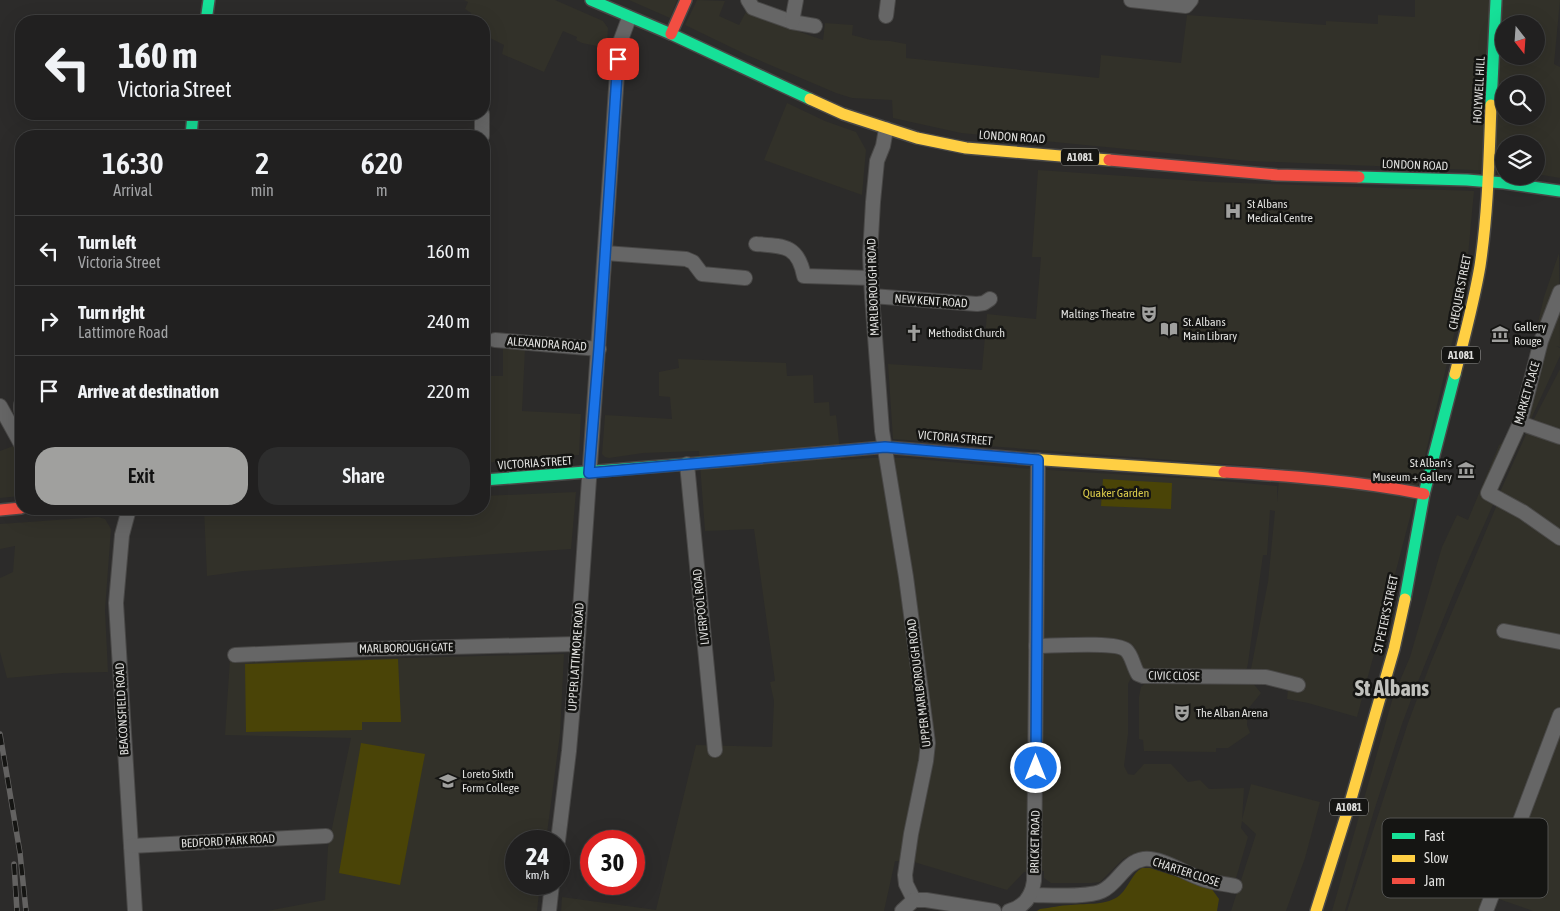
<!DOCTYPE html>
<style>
:root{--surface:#212020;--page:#2d2d2d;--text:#f1f3f6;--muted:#a2a3a5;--line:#3e3e3e;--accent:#a0a09e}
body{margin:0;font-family:"Asap Condensed",sans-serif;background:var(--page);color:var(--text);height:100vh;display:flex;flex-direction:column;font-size:19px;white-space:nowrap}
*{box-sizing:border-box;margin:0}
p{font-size:16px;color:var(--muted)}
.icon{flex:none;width:28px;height:28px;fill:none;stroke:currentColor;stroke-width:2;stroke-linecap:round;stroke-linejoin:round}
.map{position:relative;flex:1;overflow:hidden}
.details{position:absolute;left:15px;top:130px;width:475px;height:385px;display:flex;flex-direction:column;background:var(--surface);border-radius:20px;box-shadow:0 5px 20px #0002,0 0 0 1px var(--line)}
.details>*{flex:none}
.hud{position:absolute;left:15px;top:15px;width:475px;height:105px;border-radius:20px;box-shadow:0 5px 20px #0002,0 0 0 1px var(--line);background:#212020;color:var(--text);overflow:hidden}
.needle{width:32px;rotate:163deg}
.tools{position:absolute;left:1495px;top:15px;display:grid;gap:10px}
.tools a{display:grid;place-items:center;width:50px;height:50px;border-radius:50%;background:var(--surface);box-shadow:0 5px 20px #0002,0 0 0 1px var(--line);font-size:25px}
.speed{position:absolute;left:505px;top:830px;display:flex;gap:10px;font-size:25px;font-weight:700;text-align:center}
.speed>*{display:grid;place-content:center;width:65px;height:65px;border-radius:50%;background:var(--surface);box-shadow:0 5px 20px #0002,0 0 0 1px var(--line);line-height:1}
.speed small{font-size:12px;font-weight:400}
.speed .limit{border:8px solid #d22;background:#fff;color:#111}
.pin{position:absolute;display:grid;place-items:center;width:42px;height:42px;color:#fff;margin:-21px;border-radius:10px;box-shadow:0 2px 8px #0006}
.me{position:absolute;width:55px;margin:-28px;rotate:0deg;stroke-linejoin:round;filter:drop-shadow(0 0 4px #0008)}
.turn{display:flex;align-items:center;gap:18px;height:105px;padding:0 20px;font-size:22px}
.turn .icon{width:65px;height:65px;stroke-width:2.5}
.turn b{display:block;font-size:35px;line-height:42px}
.eta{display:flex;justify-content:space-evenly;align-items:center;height:85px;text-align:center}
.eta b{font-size:30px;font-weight:600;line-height:35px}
.cta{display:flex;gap:10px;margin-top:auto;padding:10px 20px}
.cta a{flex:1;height:58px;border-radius:20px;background:var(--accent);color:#111;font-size:20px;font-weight:600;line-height:58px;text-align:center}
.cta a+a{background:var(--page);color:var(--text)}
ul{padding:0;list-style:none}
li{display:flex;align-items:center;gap:15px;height:70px;padding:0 20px;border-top:1px solid var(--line)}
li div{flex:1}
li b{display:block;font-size:19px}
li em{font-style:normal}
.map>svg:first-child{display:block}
</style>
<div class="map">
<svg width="1560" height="911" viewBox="0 0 1560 911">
<rect width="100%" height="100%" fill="#2c2b2a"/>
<g fill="#323129" fill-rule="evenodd">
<path d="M 464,0 L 555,0 L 603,21 L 608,28 L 607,48 L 582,43 L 576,40 L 577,37 L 563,31 L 544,72 L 502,54 L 504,45 L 484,35 L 484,21 L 474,21 L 471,13 L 465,9 L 468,2 Z"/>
<path d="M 629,0 L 677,0 L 670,18 Z"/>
<path d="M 697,0 L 725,1 L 719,16 L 739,25 L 747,10 L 780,25 L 823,40 L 825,23 L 853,25 L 852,35 L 871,40 L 890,41 L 906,44 L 906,58 L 1099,78 L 1101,55 L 1181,63 L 1187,15 L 1326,25 L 1326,21 L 1378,24 L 1378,15 L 1415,17 L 1415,0 L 1560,0 L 1554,64 L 1560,67 L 1560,178 L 1536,174 L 1536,144 L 1504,144 L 1504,170 L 1474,170 L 1249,161 L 961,133 L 893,118 L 892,100 L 852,98 L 836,93 L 747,55 L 685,25 ZM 1504,24 L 1536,24 L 1536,56 L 1504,56 ZM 1504,84 L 1536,84 L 1536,116 L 1504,116 Z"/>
<path d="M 787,103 L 825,121 L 856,132 L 866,150 L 862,195 L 764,160 Z"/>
<path d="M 1038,170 L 1211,182 L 1474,191 L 1465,288 L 1414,502 L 1377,643 L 1357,717 L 1308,703 L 1287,699 L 1288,689 L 1265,682 L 1252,682 L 1261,693 L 1248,709 L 1247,725 L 1250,733 L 1228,748 L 1216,748 L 1216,752 L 1144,751 L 1143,740 L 1139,739 L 1139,697 L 1141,687 L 1150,679 L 1250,674 L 1268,582 L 1275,511 L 1270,510 L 1267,555 L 1263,555 L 1248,663 L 1246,673 L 1132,676 L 1128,684 L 1128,734 L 1124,766 L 1128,774 L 1134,775 L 1144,764 L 1171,764 L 1188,782 L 1200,780 L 1209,789 L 1244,788 L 1242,820 L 1251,784 L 1320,802 L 1305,858 L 1286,911 L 1231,911 L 1256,834 L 1242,821 L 1241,828 L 1248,837 L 1234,885 L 1143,853 L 1131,855 L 1123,859 L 1100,882 L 1092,883 L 1051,883 L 1044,878 L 1044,871 L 1024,872 L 1007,890 L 914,862 L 895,861 L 884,911 L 561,911 L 562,897 L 656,910 L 696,745 L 772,747 L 774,701 L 770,682 L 775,681 L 754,529 L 705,531 L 699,451 L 643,453 L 609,458 L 605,457 L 602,454 L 605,415 L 672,419 L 670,397 L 659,396 L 659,372 L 679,368 L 678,359 L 786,363 L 787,376 L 813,375 L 814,403 L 829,402 L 830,416 L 836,415 L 841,460 L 872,458 L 906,458 L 1017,468 L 1211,480 L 1277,486 L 1277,502 L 1280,468 L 893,439 L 888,364 L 982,370 L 987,314 L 1036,319 L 1041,257 L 1032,257 Z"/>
<path d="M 1559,253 L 1560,347 L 1556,346 L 1560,348 L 1560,356 L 1496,495 L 1496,498 L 1455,590 L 1415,689 L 1402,724 L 1374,811 L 1345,911 L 1332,911 L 1393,697 L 1410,657 L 1442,547 L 1457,515 L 1468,520 L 1499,445 L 1502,443 L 1509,432 L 1528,366 L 1544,297 Z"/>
<path d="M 503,347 L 525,349 L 522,411 L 581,414 L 579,455 L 484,463 L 484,376 L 503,376 Z"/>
<path d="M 1560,369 L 1560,911 L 1533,911 L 1496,898 L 1485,911 L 1347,911 L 1408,723 L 1431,662 L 1496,507 L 1499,494 L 1528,430 L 1535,421 L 1534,419 Z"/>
<path d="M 21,443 L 21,496 L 0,498 L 0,451 Z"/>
<path d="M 576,492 L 571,549 L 243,571 L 207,576 L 204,509 L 484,509 L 484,496 Z"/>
<path d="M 98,517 L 105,519 L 111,529 L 105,610 L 108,672 L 63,673 L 7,678 L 0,652 L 0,578 L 13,572 L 15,546 L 0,549 L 0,524 Z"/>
<path d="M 564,654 L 560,734 L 546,841 L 516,841 L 516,884 L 540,884 L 537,911 L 267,911 L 325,900 L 328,847 L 351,738 L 225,735 L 230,659 L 366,659 Z"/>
</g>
<g fill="#4a4407">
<path d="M 1103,479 L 1172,483 L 1171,509 L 1101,506 Z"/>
<path d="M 398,659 L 401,722 L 362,722 L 362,730 L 246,732 L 245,664 Z"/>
<path d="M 361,743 L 425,754 L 400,885 L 339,873 Z"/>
<path d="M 1142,868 L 1150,868 L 1211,888 L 1219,899 L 1217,911 L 1037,911 L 1040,909 C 1050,908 1061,905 1071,905 C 1087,903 1107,906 1120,895 C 1129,887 1132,873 1142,868 Z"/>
</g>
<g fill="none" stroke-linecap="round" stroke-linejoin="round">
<g stroke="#494847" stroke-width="16">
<g id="street">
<path d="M 748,0 L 753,8 L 792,22 L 815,26"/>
<path d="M 1131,0 L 1186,6 L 1191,0"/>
<path d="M 886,16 L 888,0"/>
<path d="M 792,22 L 796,0"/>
<path d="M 482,114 L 482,136"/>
<path d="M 886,129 L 883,146 L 877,161 L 873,202 L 870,255 L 872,296 L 882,431 L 906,577 L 928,743 L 926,761 L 911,834 L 905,875 L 906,884 L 914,900"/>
<path d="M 756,244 C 784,246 798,245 804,276 L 871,278"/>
<path d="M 605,253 L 686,259 L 693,262 L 702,274 L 745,278"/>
<path d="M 1560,292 L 1541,341 L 1520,423 L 1488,493 L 1523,512 L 1560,538"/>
<path d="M 872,296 L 977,304 L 984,303 L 990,299"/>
<path d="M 495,340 L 599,349"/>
<path d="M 0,406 L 21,444"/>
<path d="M 21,410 L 21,405"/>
<path d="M 1520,423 L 1560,437"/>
<path d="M 687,464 L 715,750"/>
<path d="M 129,509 L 122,535 L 116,603 L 135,911"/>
<path d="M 1504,631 L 1560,642"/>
<path d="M 1036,646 C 1052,646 1116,641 1126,650 C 1132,655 1133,666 1138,674 L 1143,676 L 1266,677 L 1298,685"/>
<path d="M 235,655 L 370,649 L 577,644"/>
<path d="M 558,841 L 569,751 L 575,682 L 619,45 L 629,18"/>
<path d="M 131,846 L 326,836"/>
<path d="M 1030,895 C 1048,895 1087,898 1102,891 C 1119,883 1124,862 1144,859 C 1162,857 1187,875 1205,880 C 1214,883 1225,884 1235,886"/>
<path d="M 914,900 L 926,900 L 994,911"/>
<path d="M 549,911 L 552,884"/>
<path d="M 902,911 L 914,900"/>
<path d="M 1009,911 C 1024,907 1032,897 1034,881 L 1038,460"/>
<path d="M 1486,911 L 1560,715"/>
</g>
</g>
<g stroke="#494847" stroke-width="14">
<g id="fast">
<path d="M 591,0 L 671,34 L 810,99"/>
<path d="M 206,21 L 209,0"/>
<path d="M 1491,105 L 1496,0"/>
<path d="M 191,136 L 193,114"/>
<path d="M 1359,177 L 1467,180 L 1504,183 L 1560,191"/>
<path d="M 484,480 L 726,461"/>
<path d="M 1405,599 L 1424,494 L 1455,374"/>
</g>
</g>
<g stroke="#494847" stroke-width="14">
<g id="slow">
<path d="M 810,99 L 843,114 L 917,138 L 966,148 L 1109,160"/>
<path d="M 1455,374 C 1464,338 1474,302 1480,266 C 1488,213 1489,159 1491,105"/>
<path d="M 1029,459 L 1224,472"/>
<path d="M 1316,911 L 1349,806 L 1394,649 L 1405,599"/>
</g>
</g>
<g stroke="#494847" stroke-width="14">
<g id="jam">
<path d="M 671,34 L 686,0"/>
<path d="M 1109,160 L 1277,175 L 1359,177"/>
<path d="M 726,461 L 885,447 L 1029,459"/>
<path d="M 1224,472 C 1291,476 1358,481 1424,494"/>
<path d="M 0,510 L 21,508"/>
</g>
</g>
<use href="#street" stroke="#666" stroke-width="14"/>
<use href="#fast" stroke="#16e098" stroke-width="11"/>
<use href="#slow" stroke="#ffcf43" stroke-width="11"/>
<use href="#jam" stroke="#f24e42" stroke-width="11"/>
<g stroke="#636261" stroke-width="5.5">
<g id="rail">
<path d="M 0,734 L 20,853 L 26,911"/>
<path d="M 14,864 L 17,911"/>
</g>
</g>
<use href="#rail" stroke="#151513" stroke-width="4" stroke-dasharray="11" stroke-linecap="butt"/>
</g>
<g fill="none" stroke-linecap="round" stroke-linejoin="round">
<g stroke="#114b97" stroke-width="12">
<path id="route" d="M 618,59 L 599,348 L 589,473 L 885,447 L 1038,460 L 1036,768"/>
</g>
<use href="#route" stroke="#1a73e8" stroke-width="9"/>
</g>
<defs>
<g id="hospital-bare" transform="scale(1.35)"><path d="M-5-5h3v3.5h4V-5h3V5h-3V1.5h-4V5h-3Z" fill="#a0a09e" stroke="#151513" stroke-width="2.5" paint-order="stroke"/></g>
<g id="theatre-bare" transform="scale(1.35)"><path d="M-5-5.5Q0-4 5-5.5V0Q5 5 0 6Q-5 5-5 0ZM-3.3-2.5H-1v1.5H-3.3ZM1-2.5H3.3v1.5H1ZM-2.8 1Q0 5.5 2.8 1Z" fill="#a0a09e" stroke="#151513" stroke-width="2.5" paint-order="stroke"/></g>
<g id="library-bare" transform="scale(1.35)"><path d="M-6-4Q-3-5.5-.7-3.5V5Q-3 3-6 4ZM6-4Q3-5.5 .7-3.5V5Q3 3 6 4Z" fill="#a0a09e" stroke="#151513" stroke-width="2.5" paint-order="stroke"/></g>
<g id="church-bare" transform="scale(1.35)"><path d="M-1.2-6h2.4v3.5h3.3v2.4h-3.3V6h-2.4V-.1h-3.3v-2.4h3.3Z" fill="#a0a09e" stroke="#151513" stroke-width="2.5" paint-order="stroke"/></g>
<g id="museum-bare" transform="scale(1.35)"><path d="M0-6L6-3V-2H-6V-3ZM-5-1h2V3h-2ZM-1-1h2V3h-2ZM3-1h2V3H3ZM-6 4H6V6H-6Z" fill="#a0a09e" stroke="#151513" stroke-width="2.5" paint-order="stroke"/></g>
<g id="school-bare" transform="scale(1.35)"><path d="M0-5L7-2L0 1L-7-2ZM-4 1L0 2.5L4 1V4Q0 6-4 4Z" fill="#a0a09e" stroke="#151513" stroke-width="2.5" paint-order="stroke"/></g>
</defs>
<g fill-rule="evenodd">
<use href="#hospital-bare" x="1233" y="211"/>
<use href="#theatre-bare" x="1149" y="314"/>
<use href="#library-bare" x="1169" y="329"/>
<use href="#church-bare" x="914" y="333"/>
<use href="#museum-bare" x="1500" y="334"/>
<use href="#museum-bare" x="1466" y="470"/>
<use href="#theatre-bare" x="1182" y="713"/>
<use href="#school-bare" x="448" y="781"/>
</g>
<g text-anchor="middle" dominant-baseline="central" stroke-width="5" stroke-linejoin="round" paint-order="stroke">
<g fill="#151513" stroke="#a2a2a0" stroke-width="1">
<rect x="1061" y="148.5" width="38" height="17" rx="4"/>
<rect x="1442" y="346.5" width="38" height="17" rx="4"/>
<rect x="1330" y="798.5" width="38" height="17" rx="4"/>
</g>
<g font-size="11" font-weight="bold" fill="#dfdfdd">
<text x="1080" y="157">A1081</text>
<text x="1461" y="355">A1081</text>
<text x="1349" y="807">A1081</text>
</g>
<g font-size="12" fill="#dfdfdd" stroke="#151513">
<text transform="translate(1479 90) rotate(-87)">HOLYWELL HILL</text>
<text transform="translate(1012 137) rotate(4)">LONDON ROAD</text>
<text transform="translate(1415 165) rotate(2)">LONDON ROAD</text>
<text transform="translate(873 287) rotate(-92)">MARLBOROUGH ROAD</text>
<text transform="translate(1460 292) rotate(-79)">CHEQUER STREET</text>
<text transform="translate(931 301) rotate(4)">NEW KENT ROAD</text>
<text transform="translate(547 344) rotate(4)">ALEXANDRA ROAD</text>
<text transform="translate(1527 393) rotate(-74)">MARKET PLACE</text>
<text transform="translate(955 438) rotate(5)">VICTORIA STREET</text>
<text transform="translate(535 463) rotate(-4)">VICTORIA STREET</text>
<text transform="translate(701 607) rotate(-96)">LIVERPOOL ROAD</text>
<text transform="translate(1386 614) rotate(-78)">ST PETER'S STREET</text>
<text transform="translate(406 648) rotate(-1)">MARLBOROUGH GATE</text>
<text transform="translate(576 657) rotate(-86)">UPPER LATTIMORE ROAD</text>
<text transform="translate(1174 676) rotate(1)">CIVIC CLOSE</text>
<text transform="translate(919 683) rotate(-97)">UPPER MARLBOROUGH ROAD</text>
<text transform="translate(122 709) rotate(-93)">BEACONSFIELD ROAD</text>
<text transform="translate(228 841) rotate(-3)">BEDFORD PARK ROAD</text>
<text transform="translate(1035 842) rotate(-89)">BRICKET ROAD</text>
<text transform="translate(1186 872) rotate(18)">CHARTER CLOSE</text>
</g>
<g font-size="12" fill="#dfdfdd" stroke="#151513" text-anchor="start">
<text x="1247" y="204">St Albans<tspan x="1247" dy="14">Medical Centre</tspan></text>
<text x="1135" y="314" text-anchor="end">Maltings Theatre</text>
<text x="1183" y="322">St. Albans<tspan x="1183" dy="14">Main Library</tspan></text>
<text x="1514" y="327">Gallery<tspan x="1514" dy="14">Rouge</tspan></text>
<text x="928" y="333">Methodist Church</text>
<text x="1452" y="463" text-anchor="end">St Alban's<tspan x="1452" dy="14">Museum + Gallery</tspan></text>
<text x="1196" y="713">The Alban Arena</text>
<text x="462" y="774">Loreto Sixth<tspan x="462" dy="14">Form College</tspan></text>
</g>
<g font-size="12" fill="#d9ca4b" stroke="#151513">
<text x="1116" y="493">Quaker Garden</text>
</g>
<g font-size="22" font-weight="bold" fill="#c1c1bd" stroke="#151513">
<text x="1392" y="688">St Albans</text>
</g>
</g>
<rect x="1382" y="818" width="166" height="80" rx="8" fill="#151513" stroke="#525250" stroke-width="1"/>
<rect x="1392" y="833" width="23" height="6" fill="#16e098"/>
<rect x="1392" y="855" width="23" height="7" fill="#ffcf43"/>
<rect x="1392" y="878" width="23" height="6" fill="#f24e42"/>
<g font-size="14" fill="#dfdfdd">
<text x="1424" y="841">Fast</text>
<text x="1424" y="863">Slow</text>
<text x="1424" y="886">Jam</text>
</g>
</svg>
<div class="tools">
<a><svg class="needle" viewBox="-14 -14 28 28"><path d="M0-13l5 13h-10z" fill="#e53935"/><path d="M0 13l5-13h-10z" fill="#a2a3a5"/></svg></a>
<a><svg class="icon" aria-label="search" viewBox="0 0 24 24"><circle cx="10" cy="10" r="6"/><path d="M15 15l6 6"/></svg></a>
<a><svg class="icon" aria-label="layers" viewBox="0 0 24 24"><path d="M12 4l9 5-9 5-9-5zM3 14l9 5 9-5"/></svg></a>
</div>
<div class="speed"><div>24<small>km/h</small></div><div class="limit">30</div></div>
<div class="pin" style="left:618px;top:59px;background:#d93025"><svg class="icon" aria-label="arrive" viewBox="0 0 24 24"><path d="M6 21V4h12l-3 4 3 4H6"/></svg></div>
<svg class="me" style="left:1036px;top:768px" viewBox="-20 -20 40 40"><circle r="17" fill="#1a73e8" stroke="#fff" stroke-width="3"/><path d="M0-11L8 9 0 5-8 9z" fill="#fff"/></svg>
<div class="hud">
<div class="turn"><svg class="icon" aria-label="left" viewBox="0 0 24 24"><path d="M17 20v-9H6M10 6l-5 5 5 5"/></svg><div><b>160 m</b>Victoria Street</div></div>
</div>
<section class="details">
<div class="eta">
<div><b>16:30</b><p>Arrival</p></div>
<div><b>2</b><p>min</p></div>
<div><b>620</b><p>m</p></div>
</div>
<ul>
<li><svg class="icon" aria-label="left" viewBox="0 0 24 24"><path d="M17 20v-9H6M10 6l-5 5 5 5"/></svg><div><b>Turn left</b><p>Victoria Street</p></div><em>160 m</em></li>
<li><svg class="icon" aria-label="right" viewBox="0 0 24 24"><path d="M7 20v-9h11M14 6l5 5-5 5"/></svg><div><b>Turn right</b><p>Lattimore Road</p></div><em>240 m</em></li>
<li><svg class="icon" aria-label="arrive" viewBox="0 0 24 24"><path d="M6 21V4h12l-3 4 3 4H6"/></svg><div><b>Arrive at destination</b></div><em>220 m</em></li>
</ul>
<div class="cta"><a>Exit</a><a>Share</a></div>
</section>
</div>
